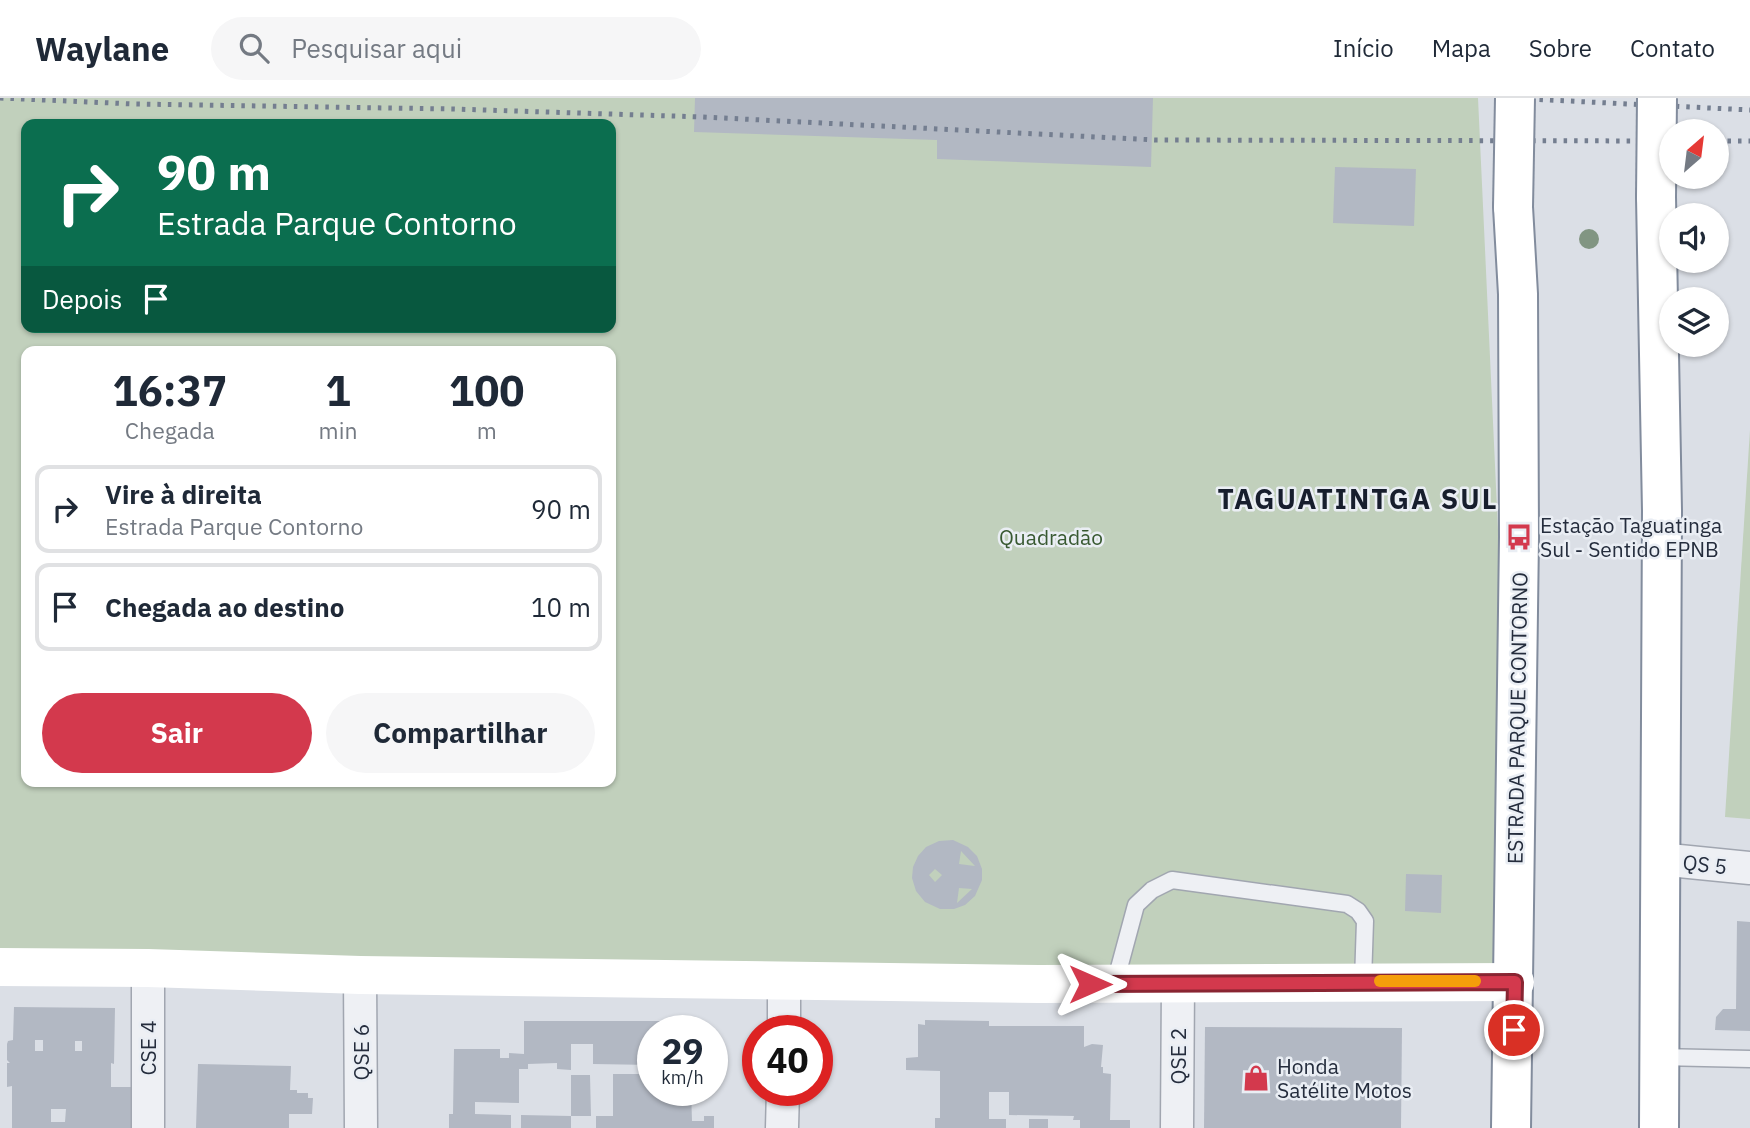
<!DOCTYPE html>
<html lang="pt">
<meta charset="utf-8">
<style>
:root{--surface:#fff;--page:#f6f6f7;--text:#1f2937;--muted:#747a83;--line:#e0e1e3;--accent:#d3394d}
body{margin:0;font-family:"IBM Plex Sans",sans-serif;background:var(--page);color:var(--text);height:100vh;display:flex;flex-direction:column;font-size:26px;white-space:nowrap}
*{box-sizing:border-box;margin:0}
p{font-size:23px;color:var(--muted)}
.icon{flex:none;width:38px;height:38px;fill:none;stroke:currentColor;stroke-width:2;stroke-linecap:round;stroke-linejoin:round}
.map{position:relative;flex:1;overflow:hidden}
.side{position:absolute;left:21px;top:248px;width:595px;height:441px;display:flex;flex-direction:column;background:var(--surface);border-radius:14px;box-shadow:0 2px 5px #0004}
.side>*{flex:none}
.hud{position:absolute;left:21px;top:21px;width:595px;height:214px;border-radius:14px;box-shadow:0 2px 5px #0004;background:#0b6e4f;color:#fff;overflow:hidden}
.needle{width:46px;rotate:28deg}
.buttons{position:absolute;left:1659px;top:21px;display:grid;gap:14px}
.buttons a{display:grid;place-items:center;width:70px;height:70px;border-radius:50%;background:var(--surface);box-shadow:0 2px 5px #0004;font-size:35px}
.speed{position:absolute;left:637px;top:917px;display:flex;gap:14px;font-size:35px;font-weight:700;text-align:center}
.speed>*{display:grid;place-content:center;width:91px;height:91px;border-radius:50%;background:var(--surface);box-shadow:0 2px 5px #0004;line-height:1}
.speed small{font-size:18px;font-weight:400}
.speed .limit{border:10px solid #d22;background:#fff;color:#111}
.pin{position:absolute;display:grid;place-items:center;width:60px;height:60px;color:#fff;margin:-30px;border:4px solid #fff;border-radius:50%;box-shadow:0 2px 7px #0007}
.me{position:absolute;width:77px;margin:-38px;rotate:90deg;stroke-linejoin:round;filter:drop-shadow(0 0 5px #0008)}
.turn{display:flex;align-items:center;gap:24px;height:147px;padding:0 21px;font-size:32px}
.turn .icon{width:91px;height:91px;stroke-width:2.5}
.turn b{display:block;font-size:49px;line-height:60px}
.then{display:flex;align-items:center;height:66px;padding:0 21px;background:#0003;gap:14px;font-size:26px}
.eta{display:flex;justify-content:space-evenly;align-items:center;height:119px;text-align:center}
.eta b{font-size:42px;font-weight:700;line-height:49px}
.action{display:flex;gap:14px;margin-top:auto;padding:14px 21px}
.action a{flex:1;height:80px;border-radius:42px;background:var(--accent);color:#fff;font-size:28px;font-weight:700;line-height:80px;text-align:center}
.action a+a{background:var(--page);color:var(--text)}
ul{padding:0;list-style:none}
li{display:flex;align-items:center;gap:21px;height:88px;margin:0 14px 10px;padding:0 7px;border:4px solid var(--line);border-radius:14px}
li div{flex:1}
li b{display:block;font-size:26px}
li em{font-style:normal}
header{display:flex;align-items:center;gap:42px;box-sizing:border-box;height:98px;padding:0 35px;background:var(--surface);border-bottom:2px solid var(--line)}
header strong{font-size:33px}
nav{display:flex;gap:38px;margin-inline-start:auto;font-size:24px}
.search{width:490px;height:63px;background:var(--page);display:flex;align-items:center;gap:18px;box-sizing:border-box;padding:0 24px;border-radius:38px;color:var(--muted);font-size:26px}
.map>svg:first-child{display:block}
</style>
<header>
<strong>Waylane</strong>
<div class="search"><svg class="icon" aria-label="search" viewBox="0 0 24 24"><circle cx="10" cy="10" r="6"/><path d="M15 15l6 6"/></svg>Pesquisar aqui</div>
<nav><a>Início</a><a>Mapa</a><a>Sobre</a><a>Contato</a></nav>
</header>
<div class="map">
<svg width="1750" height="1030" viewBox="0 0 1750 1030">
<rect width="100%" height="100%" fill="#dbdfe6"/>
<g fill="#c1d0bc" fill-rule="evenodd">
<path d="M 0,0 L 1478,0 L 1516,821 L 1515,884 L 0,866 ZM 26,26 L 611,26 L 611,229 L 26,229 ZM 26,254 L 611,254 L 611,684 L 26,684 Z"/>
<path d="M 1750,332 L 1750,721 L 1725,719 Z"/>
</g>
<g fill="#b2b8c3" fill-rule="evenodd">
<path d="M 695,0 L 1153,0 L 1151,69 L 937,61 L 937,42 L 694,34 Z"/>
<path d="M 1335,69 L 1416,71 L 1414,128 L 1333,125 Z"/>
<path d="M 953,742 L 968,749 L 977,758 L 982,771 L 982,782 L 975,798 L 965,807 L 954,811 L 940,811 L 925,804 L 916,793 L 912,780 L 913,769 L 918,758 L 926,749 L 939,743 ZM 961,753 L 975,768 L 959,766 ZM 935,771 L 942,777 L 935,784 L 929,777 ZM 959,790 L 972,791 L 957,805 Z"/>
<path d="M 1406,776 L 1442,777 L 1441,815 L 1405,813 Z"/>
<path d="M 1737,823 L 1750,824 L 1750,933 L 1715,932 L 1716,919 L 1723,911 L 1736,911 Z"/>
<path d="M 14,909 L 115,910 L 114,966 L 111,965 L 111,989 L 134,989 L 134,1030 L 12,1030 L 12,988 L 7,989 L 7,965 L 10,965 L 7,962 L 7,946 L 8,943 L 13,942 ZM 35,942 L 43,942 L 43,953 L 35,953 ZM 75,943 L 82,943 L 82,953 L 75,953 ZM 51,1011 L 66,1011 L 65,1024 L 51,1024 Z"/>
<path d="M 925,922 L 989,923 L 989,928 L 1084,928 L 1084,949 L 1092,946 L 1103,947 L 1101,969 L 1103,969 L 1103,975 L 1111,976 L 1110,1022 L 1130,1022 L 1130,1030 L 1080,1030 L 1080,1022 L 1073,1022 L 1074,1018 L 1009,1017 L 1009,994 L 989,994 L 989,1021 L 1006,1021 L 1006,1030 L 935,1030 L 935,1020 L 940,1020 L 940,973 L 906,972 L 906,960 L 918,959 L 918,926 L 925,927 Z"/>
<path d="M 524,923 L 668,923 L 669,928 L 691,928 L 691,933 L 653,933 L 653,967 L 593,966 L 593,946 L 571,946 L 571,972 L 557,971 L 557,965 L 528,966 L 528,971 L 519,971 L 519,1005 L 475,1004 L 475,1016 L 511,1017 L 511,1030 L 449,1030 L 449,1016 L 453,1016 L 454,951 L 500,951 L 500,960 L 509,960 L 509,955 L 524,956 Z"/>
<path d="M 1205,929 L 1402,930 L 1401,1030 L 1204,1030 Z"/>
<path d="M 198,966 L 291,968 L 290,992 L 297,992 L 297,995 L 308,995 L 308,1000 L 313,1000 L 312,1016 L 289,1016 L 289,1030 L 196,1030 Z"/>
<path d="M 613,976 L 653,976 L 653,992 L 691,992 L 692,1023 L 704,1023 L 704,1018 L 714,1018 L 714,1030 L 596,1030 L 596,1018 L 613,1018 Z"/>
<path d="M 571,977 L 590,977 L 591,1018 L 571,1018 Z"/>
<path d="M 521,1017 L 571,1018 L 571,1030 L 521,1030 Z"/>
<rect x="1029" y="1021" width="19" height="9"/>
</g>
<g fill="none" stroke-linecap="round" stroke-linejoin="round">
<g stroke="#a1a6b0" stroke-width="19">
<g id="lane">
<path d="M 1115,885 L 1136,807 L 1152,792 L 1172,782 L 1347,806 L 1358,813 L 1365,823 L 1363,883"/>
<path d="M 1659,959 L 1750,961"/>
</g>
</g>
<g stroke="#a1a6b0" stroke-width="35">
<g id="street">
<path d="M 1659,761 L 1750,770"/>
<path d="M 360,877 L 361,1030"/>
<path d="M 784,933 L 784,883"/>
<path d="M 148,1030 L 148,870"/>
<path d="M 782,1030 L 783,992"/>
<path d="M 1177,1030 L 1178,885"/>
</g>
</g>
<g stroke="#828c9d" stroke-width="42">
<g id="highway">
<path d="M 1656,99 L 1662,413 L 1659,1030"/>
<path d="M 1511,1030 L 1519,439 L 1518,196 L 1513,109"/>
</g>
</g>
<use href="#lane" stroke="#eef0f4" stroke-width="16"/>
<use href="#street" stroke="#eef0f4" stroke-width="32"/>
<path stroke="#fff" stroke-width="38" d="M 0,869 L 148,870 L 360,877 L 1039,886 L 1515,884"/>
<use href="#highway" stroke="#fff" stroke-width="38"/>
<g stroke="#747e90" stroke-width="5" stroke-dasharray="3.5 7" stroke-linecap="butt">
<path d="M 0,0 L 134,6 L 453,11 L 703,19 L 1156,42 L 1671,43"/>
<path d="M 1508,0 L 1750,12"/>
<path d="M 1717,43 L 1750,43"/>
</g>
<g stroke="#828c9d" stroke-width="42" stroke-linecap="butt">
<g id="highway-bridge">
<path d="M 1656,99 L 1657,0"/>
<path d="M 1513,109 L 1515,0"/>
</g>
</g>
<use href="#highway-bridge" stroke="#fff" stroke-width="38"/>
</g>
<circle fill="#819582" cx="1589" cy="141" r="10"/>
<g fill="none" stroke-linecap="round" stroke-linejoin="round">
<g stroke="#892532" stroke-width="18">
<path id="route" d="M 1090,886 L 1515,884 L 1514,932"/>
</g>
<use href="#route" stroke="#d3394d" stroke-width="12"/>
<path stroke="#f59e0b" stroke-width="12" d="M 1380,883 L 1475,883"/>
</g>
<defs>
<g id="bus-bare" transform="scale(2.1)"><path d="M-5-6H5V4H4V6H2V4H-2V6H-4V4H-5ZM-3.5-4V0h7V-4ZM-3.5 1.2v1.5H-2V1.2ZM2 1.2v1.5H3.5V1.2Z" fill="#d3394d" stroke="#eaeef4" stroke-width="2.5" paint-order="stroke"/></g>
<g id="shop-bare" transform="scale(2.1)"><path d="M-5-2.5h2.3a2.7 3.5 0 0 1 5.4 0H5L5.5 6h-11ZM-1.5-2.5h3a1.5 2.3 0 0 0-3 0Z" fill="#d3394d" stroke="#eaeef4" stroke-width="2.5" paint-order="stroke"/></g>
</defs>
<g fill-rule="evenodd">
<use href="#bus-bare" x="1519" y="439"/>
<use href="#shop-bare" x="1256" y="980"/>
</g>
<g text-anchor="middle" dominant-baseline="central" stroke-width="5" stroke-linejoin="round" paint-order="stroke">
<g font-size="21" fill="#252d3d" stroke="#eaeef4" text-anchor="start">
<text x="1540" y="427">Estação Taguatinga<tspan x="1540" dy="24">Sul - Sentido EPNB</tspan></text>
<text x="1277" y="968">Honda<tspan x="1277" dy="24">Satélite Motos</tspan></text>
</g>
<g font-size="21" fill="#385931" stroke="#eaeef4">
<text x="1051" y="439">Quadradão</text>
</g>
<g font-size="21" fill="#252d3d" stroke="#eaeef4">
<text transform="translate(1517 620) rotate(-89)">ESTRADA PARQUE CONTORNO</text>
<text transform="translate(1705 766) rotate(6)">QS 5</text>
<text transform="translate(148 950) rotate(-90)">CSE 4</text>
<text transform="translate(361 954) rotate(-90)">QSE 6</text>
<text transform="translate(1178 958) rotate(-90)">QSE 2</text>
</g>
<g font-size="28" font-weight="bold" letter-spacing="2" fill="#171e2d" stroke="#eaeef4">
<text x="1358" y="400">TAGUATINTGA SUL</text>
</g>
</g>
</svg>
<div class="buttons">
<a><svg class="needle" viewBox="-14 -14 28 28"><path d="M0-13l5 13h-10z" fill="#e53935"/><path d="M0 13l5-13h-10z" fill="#747a83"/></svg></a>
<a><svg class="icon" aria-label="sound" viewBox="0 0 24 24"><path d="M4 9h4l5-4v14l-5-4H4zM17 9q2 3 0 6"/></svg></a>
<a><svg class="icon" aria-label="layers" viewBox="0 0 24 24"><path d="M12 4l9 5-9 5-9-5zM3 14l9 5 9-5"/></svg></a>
</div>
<div class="speed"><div>29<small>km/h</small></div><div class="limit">40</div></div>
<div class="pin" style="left:1514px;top:932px;background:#d93025"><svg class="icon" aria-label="arrive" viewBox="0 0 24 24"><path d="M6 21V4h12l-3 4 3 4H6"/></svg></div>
<svg class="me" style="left:1090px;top:886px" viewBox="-20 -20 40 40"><path d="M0-17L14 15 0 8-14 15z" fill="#d3394d" stroke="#fff" stroke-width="4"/></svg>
<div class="hud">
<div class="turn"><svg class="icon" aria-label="right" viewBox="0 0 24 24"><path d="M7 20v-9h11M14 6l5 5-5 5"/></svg><div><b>90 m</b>Estrada Parque Contorno</div></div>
<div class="then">Depois<svg class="icon" aria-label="arrive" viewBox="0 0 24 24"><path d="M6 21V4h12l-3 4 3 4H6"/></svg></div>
</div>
<section class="side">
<div class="eta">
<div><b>16:37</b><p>Chegada</p></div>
<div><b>1</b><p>min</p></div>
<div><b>100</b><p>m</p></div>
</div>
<ul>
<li><svg class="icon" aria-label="right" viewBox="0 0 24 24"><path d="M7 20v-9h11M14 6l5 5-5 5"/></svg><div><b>Vire à direita</b><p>Estrada Parque Contorno</p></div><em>90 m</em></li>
<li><svg class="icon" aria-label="arrive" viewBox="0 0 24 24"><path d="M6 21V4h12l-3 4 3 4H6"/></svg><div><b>Chegada ao destino</b></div><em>10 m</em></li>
</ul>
<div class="action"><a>Sair</a><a>Compartilhar</a></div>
</section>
</div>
